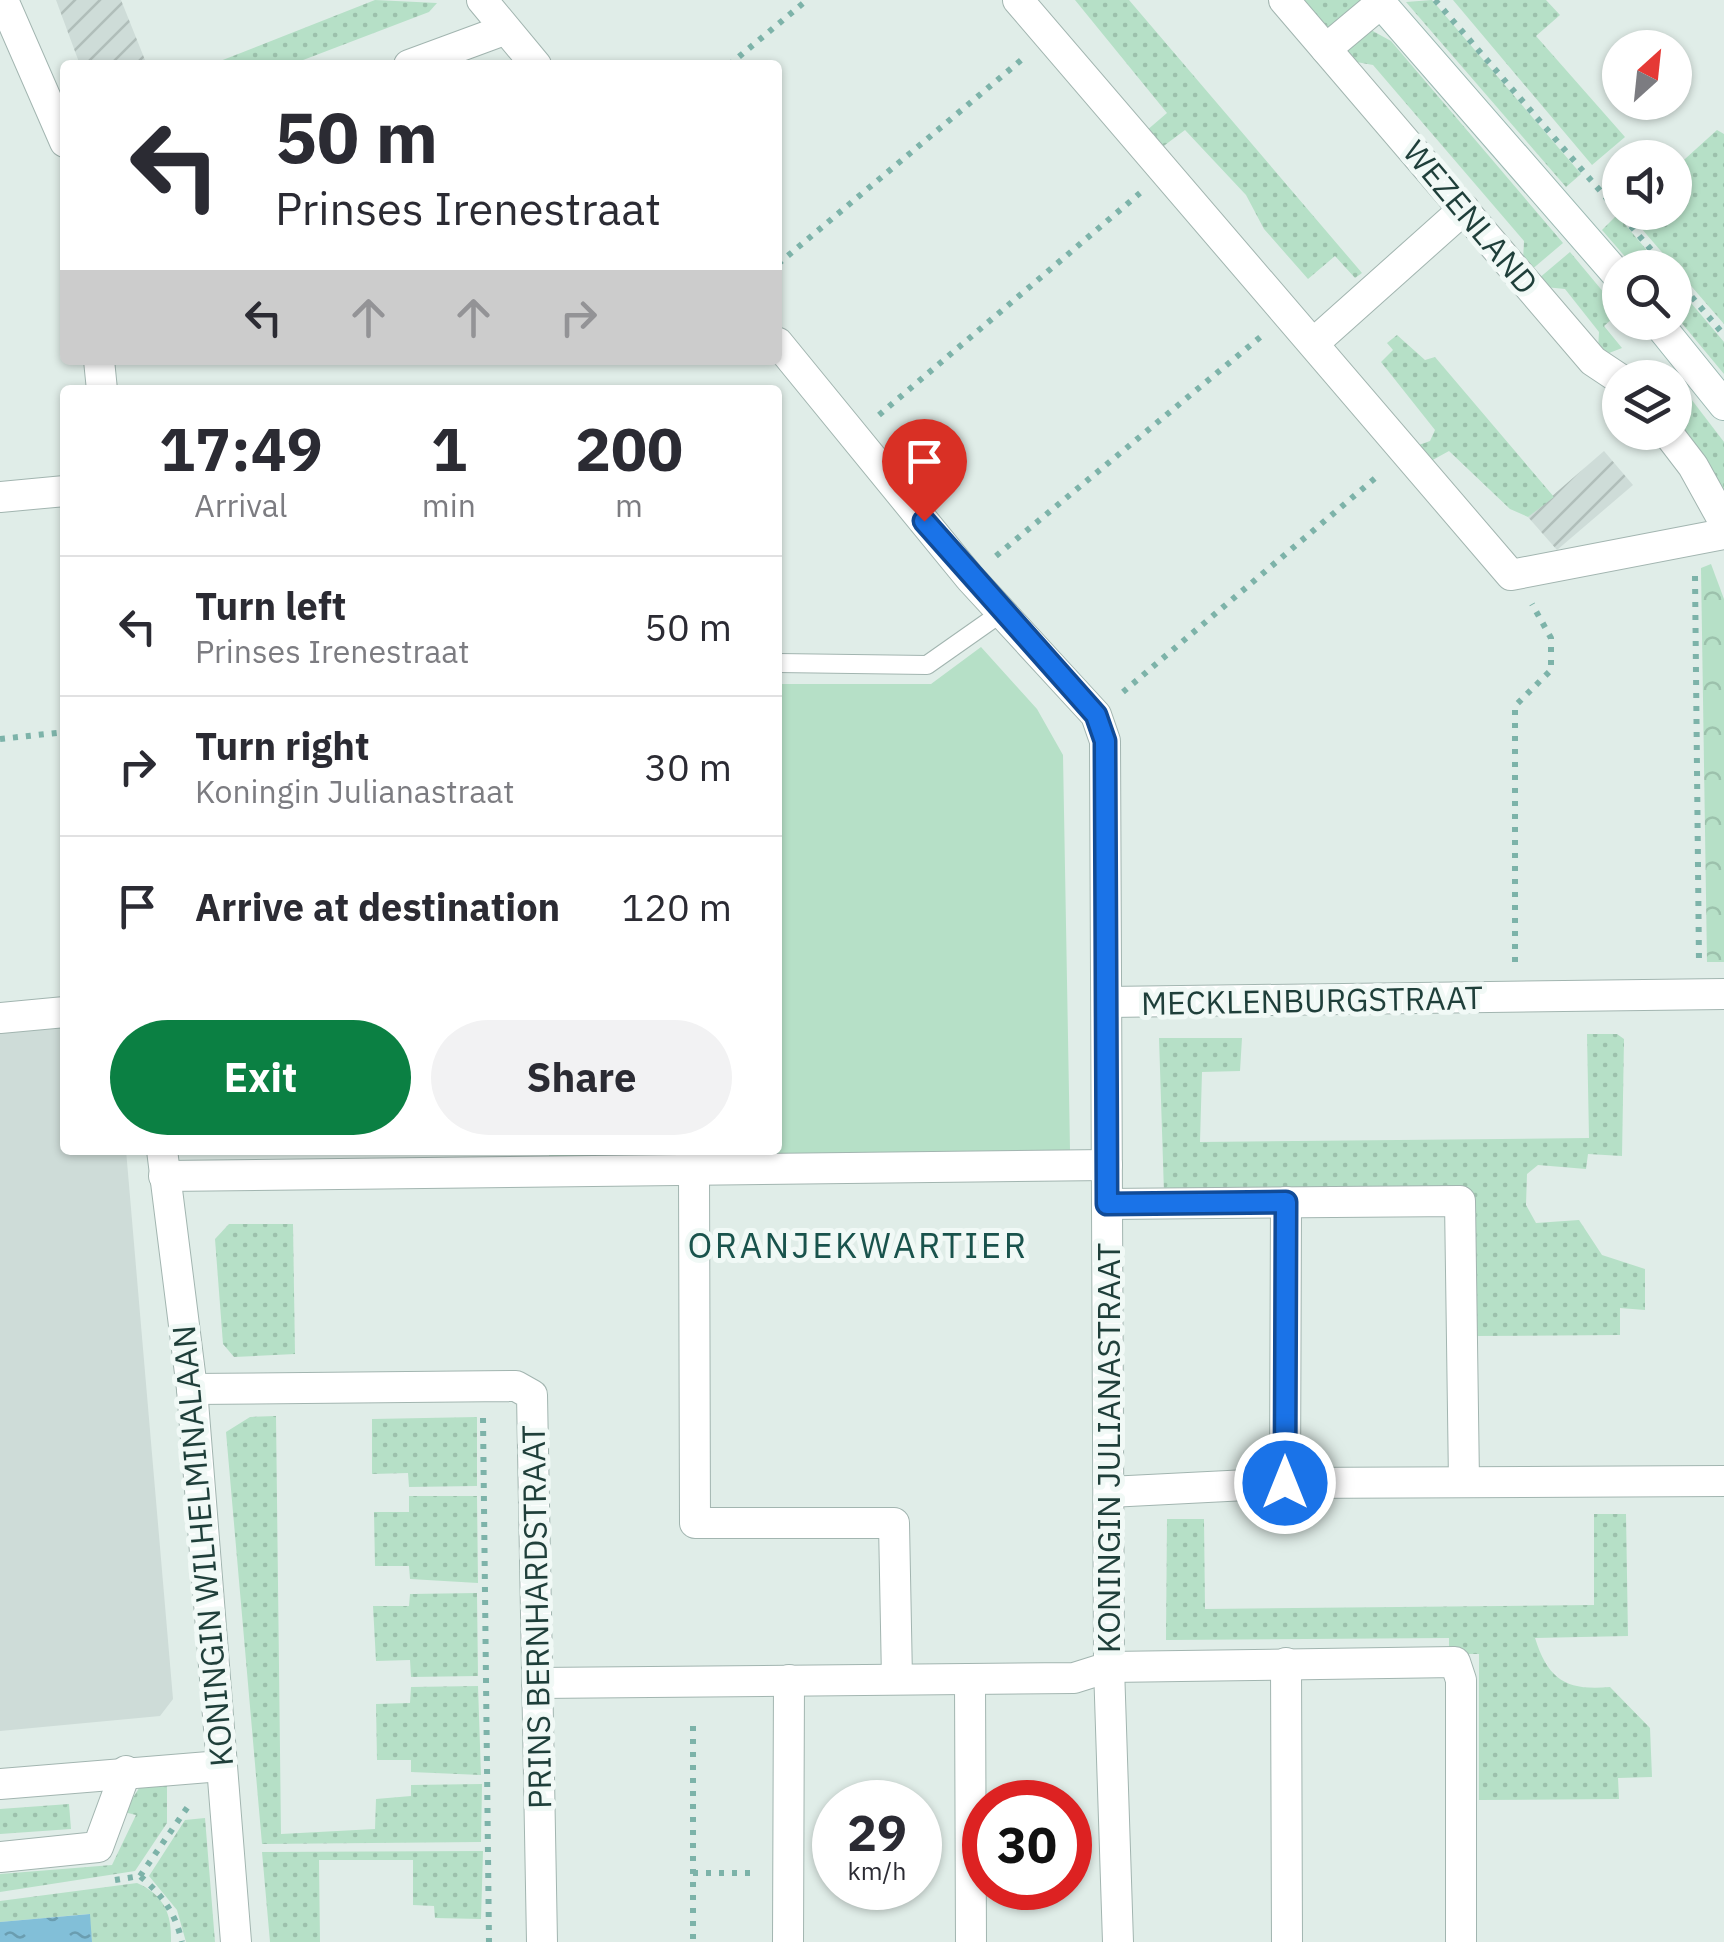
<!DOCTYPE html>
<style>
:root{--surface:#fff;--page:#f2f2f3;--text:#2b2b33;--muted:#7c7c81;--line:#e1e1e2;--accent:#0b8043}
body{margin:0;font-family:"IBM Plex Sans",sans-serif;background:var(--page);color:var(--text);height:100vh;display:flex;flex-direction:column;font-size:38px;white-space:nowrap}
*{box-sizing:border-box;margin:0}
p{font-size:32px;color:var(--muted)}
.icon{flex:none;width:55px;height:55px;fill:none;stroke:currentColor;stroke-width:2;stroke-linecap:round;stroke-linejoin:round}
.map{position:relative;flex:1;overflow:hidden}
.details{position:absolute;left:60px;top:385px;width:722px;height:770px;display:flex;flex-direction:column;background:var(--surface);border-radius:10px;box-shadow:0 2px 8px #0004}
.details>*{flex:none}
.guide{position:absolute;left:60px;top:60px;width:722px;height:305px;border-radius:10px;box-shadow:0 2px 8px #0004;background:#fff;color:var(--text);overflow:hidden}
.needle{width:65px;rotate:27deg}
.controls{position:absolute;left:1602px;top:30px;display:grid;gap:20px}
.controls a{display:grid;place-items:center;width:90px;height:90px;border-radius:50%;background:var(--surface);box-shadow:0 2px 8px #0004;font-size:50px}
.speed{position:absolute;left:812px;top:1780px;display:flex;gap:20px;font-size:50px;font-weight:700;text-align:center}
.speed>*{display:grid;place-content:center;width:130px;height:130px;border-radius:50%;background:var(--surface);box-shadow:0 2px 8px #0004;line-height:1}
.speed small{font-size:25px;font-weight:400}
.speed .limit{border:15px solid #d22;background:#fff;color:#111}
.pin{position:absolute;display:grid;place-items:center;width:85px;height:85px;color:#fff;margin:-102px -42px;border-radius:50% 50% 50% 0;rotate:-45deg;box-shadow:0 0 10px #0007}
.pin .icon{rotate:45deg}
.me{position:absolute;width:110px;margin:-55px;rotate:0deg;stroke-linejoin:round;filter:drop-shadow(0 0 8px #0008)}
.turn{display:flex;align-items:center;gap:35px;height:210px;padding:0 50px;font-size:45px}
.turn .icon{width:130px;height:130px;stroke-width:2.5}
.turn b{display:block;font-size:70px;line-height:85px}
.lanes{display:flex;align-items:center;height:95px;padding:0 50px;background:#0003;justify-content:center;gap:50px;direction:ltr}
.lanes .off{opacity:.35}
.eta{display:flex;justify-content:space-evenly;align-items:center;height:170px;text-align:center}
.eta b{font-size:60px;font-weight:800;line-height:70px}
.primary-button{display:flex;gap:20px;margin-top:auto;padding:20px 50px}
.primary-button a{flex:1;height:115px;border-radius:60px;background:var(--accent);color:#fff;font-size:40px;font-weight:800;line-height:115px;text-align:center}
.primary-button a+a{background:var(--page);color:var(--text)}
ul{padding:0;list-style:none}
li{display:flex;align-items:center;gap:30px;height:140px;padding:0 50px;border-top:2px solid var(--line)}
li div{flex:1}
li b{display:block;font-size:38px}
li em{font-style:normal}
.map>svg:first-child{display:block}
</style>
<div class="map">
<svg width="1724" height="1942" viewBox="0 0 1724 1942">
<defs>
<pattern id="industrial-furrows" width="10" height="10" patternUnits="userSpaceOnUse" patternTransform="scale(2.5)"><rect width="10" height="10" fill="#cedcd8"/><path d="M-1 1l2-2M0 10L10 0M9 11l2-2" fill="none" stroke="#b0beba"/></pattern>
<pattern id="grass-dots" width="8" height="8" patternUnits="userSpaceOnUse" patternTransform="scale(2.5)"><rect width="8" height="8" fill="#b6e0c7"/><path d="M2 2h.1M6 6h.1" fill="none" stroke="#9cc1ac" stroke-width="1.8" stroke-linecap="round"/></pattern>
<pattern id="forest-crowns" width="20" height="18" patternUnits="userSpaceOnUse" patternTransform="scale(2.5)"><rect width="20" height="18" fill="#b6e0c7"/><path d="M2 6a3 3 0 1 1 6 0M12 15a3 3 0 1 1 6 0" fill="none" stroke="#9cc1ac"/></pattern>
<pattern id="water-ripples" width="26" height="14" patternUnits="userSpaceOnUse" patternTransform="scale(2.5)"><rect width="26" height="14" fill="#82bfd8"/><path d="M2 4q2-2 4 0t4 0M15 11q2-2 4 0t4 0" fill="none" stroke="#6a9db0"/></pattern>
</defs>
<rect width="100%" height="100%" fill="#e0ede8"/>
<path fill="#cedcd8" d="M 65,1024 L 65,1150 L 126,1150 L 173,1699 L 160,1716 L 0,1731 L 0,1030 Z"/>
<g fill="url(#industrial-furrows)">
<path d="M 56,0 L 121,0 L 147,65 L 80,65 Z"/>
<path d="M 1604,451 L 1633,485 L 1557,550 L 1528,517 Z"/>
</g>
<g fill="url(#grass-dots)">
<path d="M 375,0 L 437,3 L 429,12 L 290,65 L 210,65 Z"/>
<path d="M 1075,0 L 1129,0 L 1362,273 L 1355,278 L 1335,256 L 1308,279 L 1264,229 L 1246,195 L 1185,130 L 1161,148 L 1146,131 L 1167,113 Z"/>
<path d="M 1302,0 L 1367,0 L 1328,32 Z"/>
<path d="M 1432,0 L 1581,174 L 1566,187 L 1406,2 Z"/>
<path d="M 1453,0 L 1546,0 L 1560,15 L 1536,36 L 1625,137 L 1592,165 Z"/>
<path d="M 1371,30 L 1391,41 L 1563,243 L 1530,271 L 1523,260 L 1524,241 L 1373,65 L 1351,61 L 1345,46 Z"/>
<path d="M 1717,130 L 1724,134 L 1724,324 L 1628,213 L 1675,212 L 1675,168 Z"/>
<path d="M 1617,215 L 1661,267 L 1634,267 L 1602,230 Z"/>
<path d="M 1570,252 L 1620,312 L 1604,326 L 1622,348 L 1604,355 L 1598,349 L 1599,332 L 1565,289 L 1545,287 L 1538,279 Z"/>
<path d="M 1675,284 L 1724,342 L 1724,374 L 1675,315 Z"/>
<path d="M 1397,335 L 1425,360 L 1435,357 L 1554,497 L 1528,517 L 1510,509 L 1449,451 L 1429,462 L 1416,446 L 1430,441 L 1435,430 L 1381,362 L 1393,350 L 1387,343 Z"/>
<path d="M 1675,378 L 1724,442 L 1724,493 L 1675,423 Z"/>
<path d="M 1587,1034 L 1617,1034 L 1624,1039 L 1622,1156 L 1588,1154 L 1586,1169 L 1538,1165 L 1527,1174 L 1526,1205 L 1536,1223 L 1579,1220 L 1602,1255 L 1645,1269 L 1645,1310 L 1620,1308 L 1620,1335 L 1474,1336 L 1471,1190 L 1164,1193 L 1159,1038 L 1242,1038 L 1240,1071 L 1202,1072 L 1200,1142 L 1589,1138 Z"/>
<path d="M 229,1224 L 293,1224 L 295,1354 L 234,1357 L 223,1344 L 215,1239 Z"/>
<path d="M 276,1416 L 281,1834 L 375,1829 L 376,1799 L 411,1796 L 411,1785 L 482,1784 L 481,1842 L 262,1844 L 226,1432 L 250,1417 Z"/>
<path d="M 477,1417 L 477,1486 L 409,1487 L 408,1473 L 372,1474 L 372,1419 Z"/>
<path d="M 409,1496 L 477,1496 L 478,1583 L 410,1579 L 409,1566 L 375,1566 L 374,1512 L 409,1512 Z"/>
<path d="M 1594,1514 L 1626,1514 L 1628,1636 L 1535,1638 C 1548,1680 1567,1691 1610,1687 L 1650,1728 L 1652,1777 L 1618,1778 L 1619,1799 L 1479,1800 L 1479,1654 L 1449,1654 L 1449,1638 L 1166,1640 L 1167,1519 L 1204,1519 L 1205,1609 L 1594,1605 Z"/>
<path d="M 477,1593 L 478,1676 L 411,1677 L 410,1660 L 376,1661 L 373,1606 L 409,1606 L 410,1594 Z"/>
<path d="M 478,1686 L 481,1775 L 411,1772 L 411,1760 L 377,1760 L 376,1704 L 410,1703 L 411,1687 Z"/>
<path d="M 167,1783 L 167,1823 L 135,1871 L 0,1892 L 0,1874 L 112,1865 L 136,1815 L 124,1812 L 141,1785 Z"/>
<path d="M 69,1804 L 71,1829 L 0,1834 L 0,1809 Z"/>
<path d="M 205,1818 L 215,1942 L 186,1942 L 177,1910 L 149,1876 L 185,1820 Z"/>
<path d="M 483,1851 L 481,1919 L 435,1918 L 434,1906 L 413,1905 L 413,1860 L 319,1860 L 320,1942 L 270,1942 L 262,1852 Z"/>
<path d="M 137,1883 C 164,1895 172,1914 171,1942 L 92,1942 L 89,1914 L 0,1922 L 0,1901 Z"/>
</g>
<path fill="url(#forest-crowns)" d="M 1711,564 L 1724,599 L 1724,962 L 1707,962 L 1701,568 Z"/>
<path fill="#b6e0c7" d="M 981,647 L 1037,709 L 1063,755 L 1070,1150 L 549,1157 L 549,1150 L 778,1150 L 778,684 L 931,684 Z"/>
<path fill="url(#water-ripples)" d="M 90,1914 L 92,1942 L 0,1942 L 0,1922 Z"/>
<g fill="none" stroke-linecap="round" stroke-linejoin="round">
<g stroke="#a2b5b0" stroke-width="20">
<path id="lane" d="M 778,663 L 927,665 L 1001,613"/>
</g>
<g stroke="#a2b5b0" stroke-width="32">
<g id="street">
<path d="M 3,0 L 65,142"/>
<path d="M 482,0 L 536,65"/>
<path d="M 1018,0 L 1511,575 L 1724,534"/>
<path d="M 1284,0 L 1593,361 L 1620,379"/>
<path d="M 1326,49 L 1381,3"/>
<path d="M 409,65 L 504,30"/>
<path d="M 1315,342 L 1464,209"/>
<path d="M 778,343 L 970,578 L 1096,715 L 1105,741 L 1109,1667 L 1118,1942"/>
<path d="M 99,360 L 102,390"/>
<path d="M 1667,432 L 1693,466 L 1724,522"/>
<path d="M 0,497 L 65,491"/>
<path d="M 1108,1002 L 1724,994"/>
<path d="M 0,1018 L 65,1012"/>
<path d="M 162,1150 L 192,1389 L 236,1942"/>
<path d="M 694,1171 L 695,1523 L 894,1523 L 897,1679"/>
<path d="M 164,1176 L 1107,1165"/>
<path d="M 1107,1204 L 1460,1201 L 1464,1482"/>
<path d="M 192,1389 L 516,1386 L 532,1395 L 542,1942"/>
<path d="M 1285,1483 L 1286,1202"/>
<path d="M 1109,1492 L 1285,1483 L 1724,1481"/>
<path d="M 1286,1663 L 1287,1942"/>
<path d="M 970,1679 L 971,1942"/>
<path d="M 537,1683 L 1074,1678 L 1109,1667 L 1455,1662 L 1461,1680 L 1461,1942"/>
<path d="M 0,1784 L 221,1766"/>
<path d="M 0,1857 L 98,1847 L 126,1771"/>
<path d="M 788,1942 L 789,1680"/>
</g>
</g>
<g stroke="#9db9b3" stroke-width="32">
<g id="secondary">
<path d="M 1378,0 L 1620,278"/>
<path d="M 1657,322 L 1724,405"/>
</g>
</g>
<g stroke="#7db3a9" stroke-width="6" stroke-dasharray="5 8" stroke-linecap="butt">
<path d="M 1435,0 L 1667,268"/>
<path d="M 729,65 L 807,0"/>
<path d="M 778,264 L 1026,56"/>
<path d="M 1675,277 L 1724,335"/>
<path d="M 879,415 L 1140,193"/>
<path d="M 996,556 L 1264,334"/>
<path d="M 1695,576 L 1699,963"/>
<path d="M 1123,692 L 1380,474"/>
<path d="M 0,739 L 65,732"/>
<path d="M 1515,962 L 1515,706 L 1551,670 L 1551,638 L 1532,604"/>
<path d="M 483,1418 L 489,1942"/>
<path d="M 693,1726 L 693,1942"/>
<path d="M 693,1873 L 757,1873"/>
<path d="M 140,1876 L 189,1805"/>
<path d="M 115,1880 L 140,1876 C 163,1896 175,1912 182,1942"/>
</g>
<use href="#lane" stroke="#fff" stroke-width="18"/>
<use href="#street" stroke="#fff" stroke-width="30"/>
<use href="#secondary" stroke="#fff" stroke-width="30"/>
</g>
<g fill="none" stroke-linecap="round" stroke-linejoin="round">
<g stroke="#114b97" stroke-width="25">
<path id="route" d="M 924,521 L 1096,715 L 1105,741 L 1107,1204 L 1286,1202 L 1285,1483"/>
</g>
<use href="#route" stroke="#1a73e8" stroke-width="18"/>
</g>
<g text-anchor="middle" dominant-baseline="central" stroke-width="10" stroke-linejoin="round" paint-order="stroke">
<g font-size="32" fill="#1f3f3a" stroke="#f1f9f6">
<text transform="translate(1471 217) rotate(50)">WEZENLAND</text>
<text transform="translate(1312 1000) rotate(-1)">MECKLENBURGSTRAAT</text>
<text transform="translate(1108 1448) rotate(-90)">KONINGIN JULIANASTRAAT</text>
<text transform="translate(202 1546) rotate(-95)">KONINGIN WILHELMINALAAN</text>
<text transform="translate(536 1617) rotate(-91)">PRINS BERNHARDSTRAAT</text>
</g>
<g font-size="35" letter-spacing="2.5" fill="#19534c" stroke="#f1f9f6">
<text x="858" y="1245">ORANJEKWARTIER</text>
</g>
</g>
</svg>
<div class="controls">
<a><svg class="needle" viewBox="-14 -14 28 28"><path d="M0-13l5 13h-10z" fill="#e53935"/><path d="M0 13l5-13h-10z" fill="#7c7c81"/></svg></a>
<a><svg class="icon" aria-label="sound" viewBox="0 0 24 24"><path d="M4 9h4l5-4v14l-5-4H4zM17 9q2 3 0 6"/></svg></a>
<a><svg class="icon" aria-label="search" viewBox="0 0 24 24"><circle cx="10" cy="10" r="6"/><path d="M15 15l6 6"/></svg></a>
<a><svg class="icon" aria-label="layers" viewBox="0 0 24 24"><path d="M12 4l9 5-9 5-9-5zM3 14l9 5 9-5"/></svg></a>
</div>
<div class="speed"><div>29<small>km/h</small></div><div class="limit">30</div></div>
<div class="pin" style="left:924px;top:521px;background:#d93025"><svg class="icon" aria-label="arrive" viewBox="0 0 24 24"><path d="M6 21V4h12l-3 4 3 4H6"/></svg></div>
<svg class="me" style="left:1285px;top:1483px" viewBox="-20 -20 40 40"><circle r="17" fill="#1a73e8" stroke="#fff" stroke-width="3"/><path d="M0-11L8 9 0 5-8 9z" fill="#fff"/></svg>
<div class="guide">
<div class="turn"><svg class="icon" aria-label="left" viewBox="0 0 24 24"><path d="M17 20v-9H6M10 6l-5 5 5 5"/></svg><div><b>50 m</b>Prinses Irenestraat</div></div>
<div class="lanes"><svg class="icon" aria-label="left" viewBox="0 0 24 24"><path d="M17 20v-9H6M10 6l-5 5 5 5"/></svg><svg class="icon off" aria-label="ahead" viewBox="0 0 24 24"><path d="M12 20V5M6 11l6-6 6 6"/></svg><svg class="icon off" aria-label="ahead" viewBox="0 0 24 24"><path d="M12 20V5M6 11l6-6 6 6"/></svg><svg class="icon off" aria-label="right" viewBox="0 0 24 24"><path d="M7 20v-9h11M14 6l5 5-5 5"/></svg></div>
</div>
<section class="details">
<div class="eta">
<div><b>17:49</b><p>Arrival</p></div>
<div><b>1</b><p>min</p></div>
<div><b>200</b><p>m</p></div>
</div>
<ul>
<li><svg class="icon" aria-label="left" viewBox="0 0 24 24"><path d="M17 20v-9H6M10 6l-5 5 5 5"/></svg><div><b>Turn left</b><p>Prinses Irenestraat</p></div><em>50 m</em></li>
<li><svg class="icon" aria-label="right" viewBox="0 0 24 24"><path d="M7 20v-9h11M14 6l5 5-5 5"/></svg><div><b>Turn right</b><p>Koningin Julianastraat</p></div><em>30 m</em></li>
<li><svg class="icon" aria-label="arrive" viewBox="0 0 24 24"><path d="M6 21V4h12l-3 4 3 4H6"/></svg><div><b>Arrive at destination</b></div><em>120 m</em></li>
</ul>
<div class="primary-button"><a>Exit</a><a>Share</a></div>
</section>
</div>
